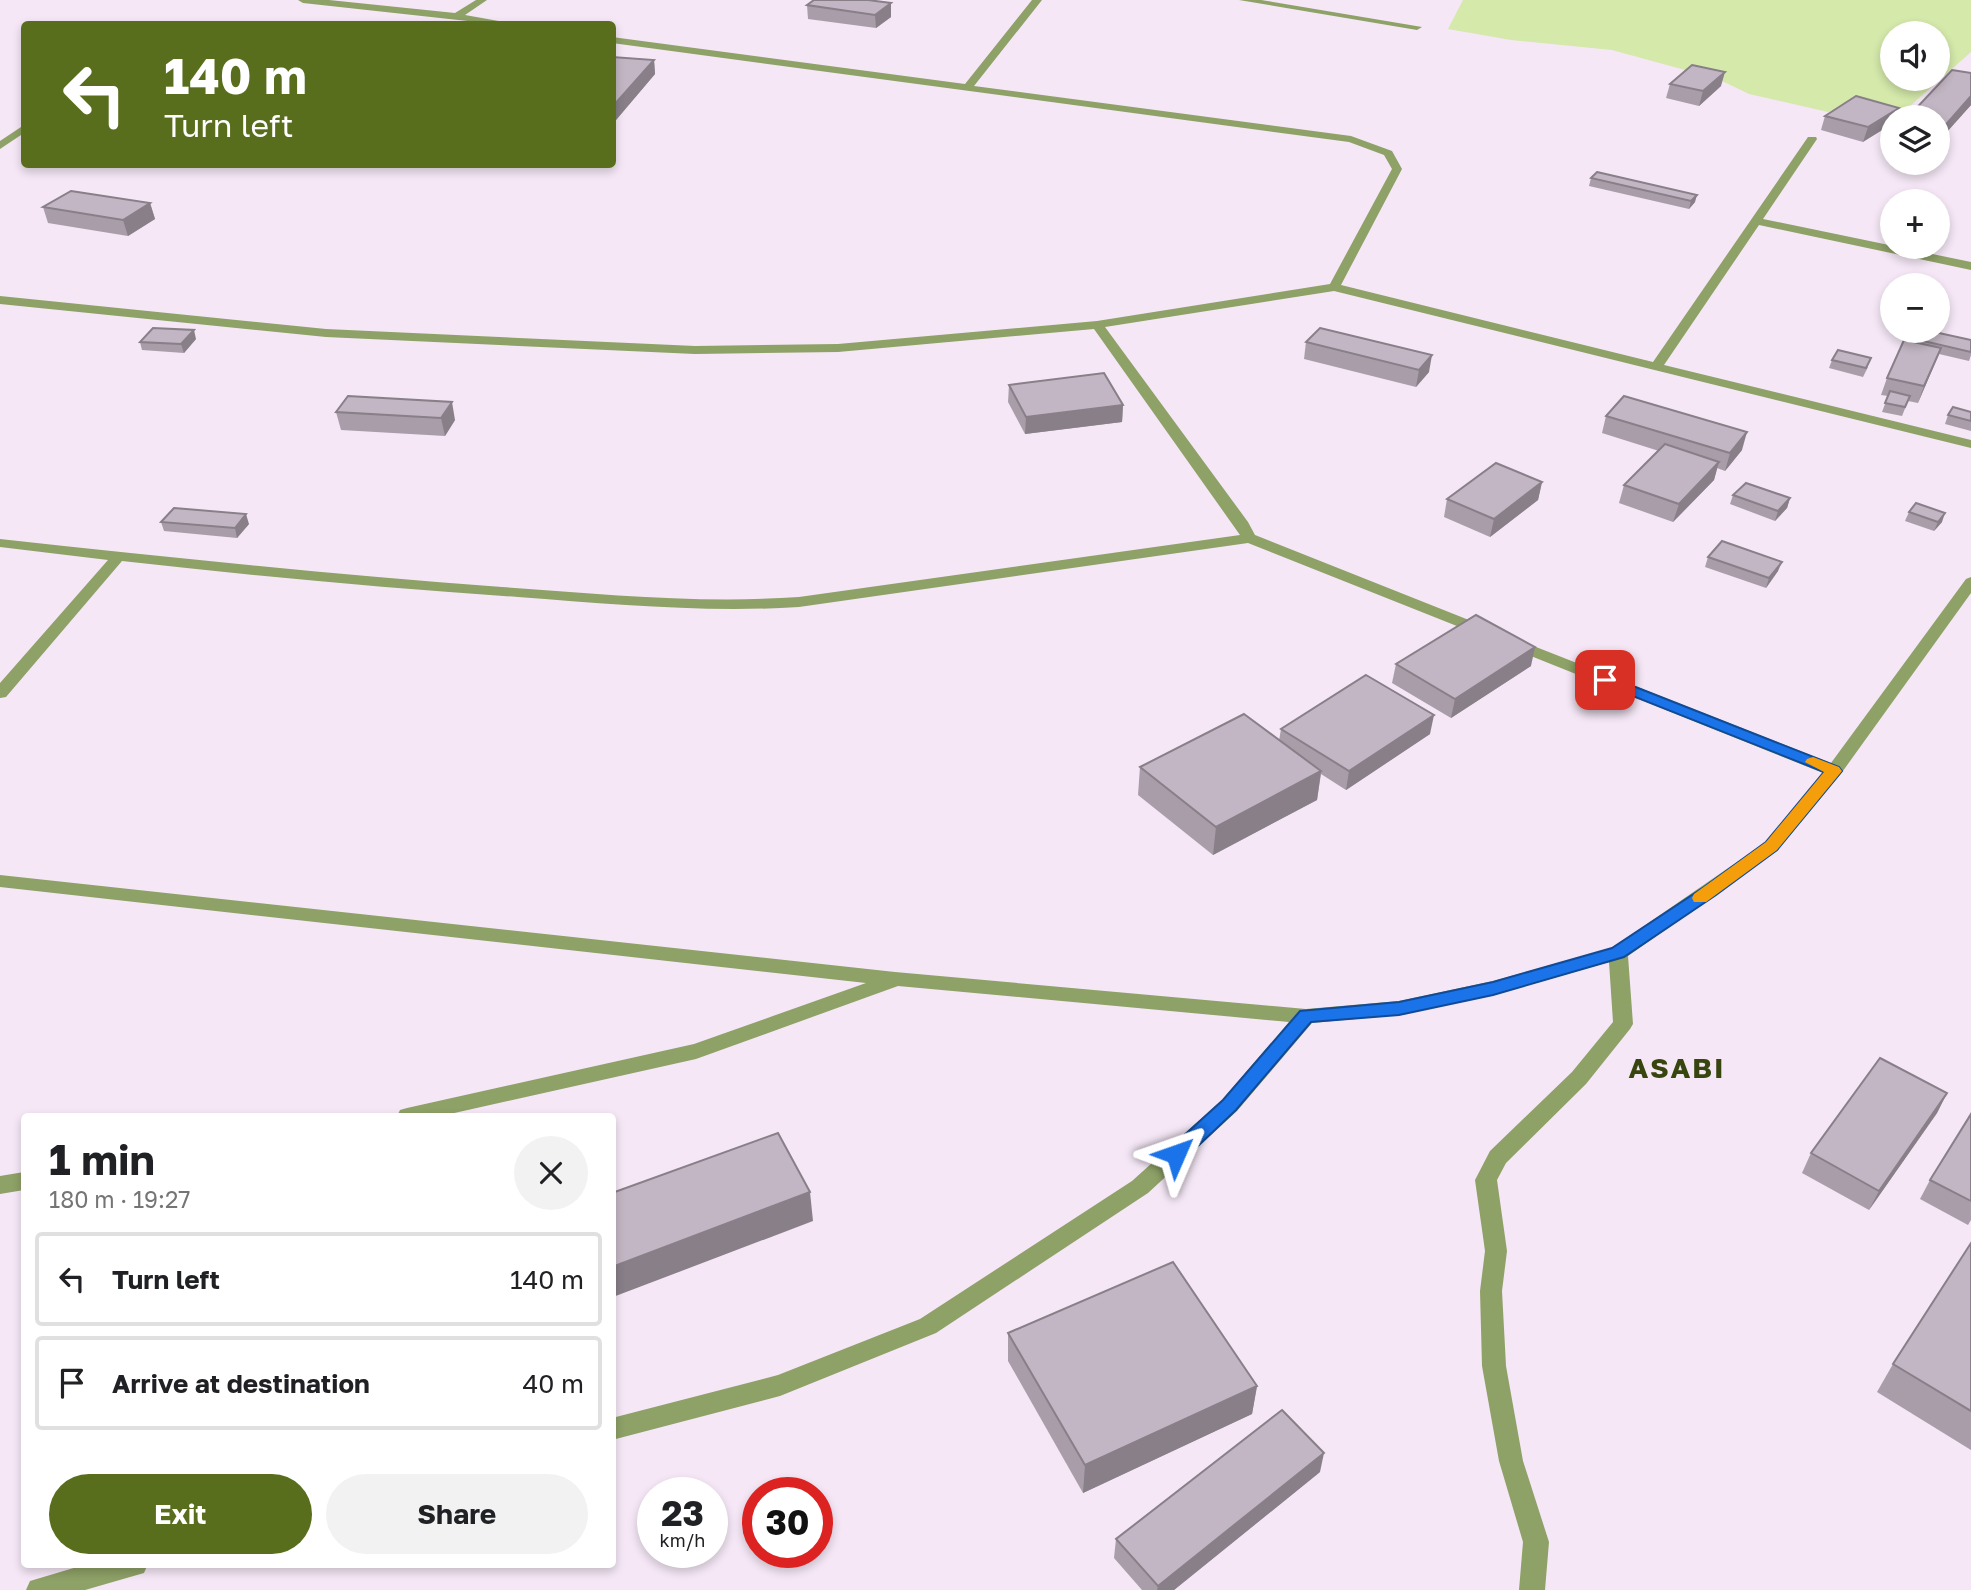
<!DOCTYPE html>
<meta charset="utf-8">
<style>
:root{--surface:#fff;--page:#f2f2f2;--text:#202124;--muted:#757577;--line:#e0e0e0;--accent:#596e1d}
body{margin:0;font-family:"Golos Text",sans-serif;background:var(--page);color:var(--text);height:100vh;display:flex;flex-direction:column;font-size:26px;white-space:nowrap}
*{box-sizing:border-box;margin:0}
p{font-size:23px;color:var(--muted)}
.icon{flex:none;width:38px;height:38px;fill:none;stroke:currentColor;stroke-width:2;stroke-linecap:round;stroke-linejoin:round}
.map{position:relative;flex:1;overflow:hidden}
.sheet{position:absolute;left:21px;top:1113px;width:595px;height:455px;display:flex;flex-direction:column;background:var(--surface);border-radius:7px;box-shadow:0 4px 10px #0003}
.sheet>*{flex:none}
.banner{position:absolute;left:21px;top:21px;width:595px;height:147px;border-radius:7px;box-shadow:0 4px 10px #0003;background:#596e1d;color:#fff;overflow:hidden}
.tools{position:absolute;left:1880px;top:21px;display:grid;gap:14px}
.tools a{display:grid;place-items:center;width:70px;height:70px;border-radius:50%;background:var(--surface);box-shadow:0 4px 10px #0003;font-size:35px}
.speed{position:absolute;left:637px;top:1477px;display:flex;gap:14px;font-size:35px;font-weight:700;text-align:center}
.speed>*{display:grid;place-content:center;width:91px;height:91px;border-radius:50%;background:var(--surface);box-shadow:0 4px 10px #0003;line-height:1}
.speed small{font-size:18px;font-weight:400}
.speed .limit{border:10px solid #d22;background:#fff;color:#111}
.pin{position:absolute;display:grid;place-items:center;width:60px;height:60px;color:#fff;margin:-30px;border-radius:14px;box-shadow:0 4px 10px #0006}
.me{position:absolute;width:77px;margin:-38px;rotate:47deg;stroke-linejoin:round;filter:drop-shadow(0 0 5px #0008)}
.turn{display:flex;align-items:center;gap:24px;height:147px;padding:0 28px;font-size:32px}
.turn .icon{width:91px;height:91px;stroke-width:2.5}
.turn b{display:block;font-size:49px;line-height:60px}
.round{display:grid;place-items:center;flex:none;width:74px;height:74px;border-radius:37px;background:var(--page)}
.headline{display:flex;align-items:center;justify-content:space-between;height:119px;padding:0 28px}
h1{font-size:42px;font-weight:700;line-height:52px}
.primary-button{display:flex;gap:14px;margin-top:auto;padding:14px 28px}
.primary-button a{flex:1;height:80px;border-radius:42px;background:var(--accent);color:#fff;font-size:28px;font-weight:700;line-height:80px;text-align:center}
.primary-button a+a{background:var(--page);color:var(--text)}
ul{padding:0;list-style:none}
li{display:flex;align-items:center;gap:21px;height:94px;margin:0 14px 10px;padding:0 14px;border:4px solid var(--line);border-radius:7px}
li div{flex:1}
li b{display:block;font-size:26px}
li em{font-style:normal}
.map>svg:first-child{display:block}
</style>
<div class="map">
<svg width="1971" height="1590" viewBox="0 0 1971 1590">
<rect width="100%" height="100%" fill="#f5e7f6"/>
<path fill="#d4e9aa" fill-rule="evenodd" d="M 1463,0 L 1971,0 L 1971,52 L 1901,114 L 1848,105 L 1828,112 L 1749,94 L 1718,79 L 1612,50 L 1511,40 L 1448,29 ZM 1892,33 L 1937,33 L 1937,79 L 1892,79 Z"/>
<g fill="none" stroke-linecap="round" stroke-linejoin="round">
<g fill="#8ea167" fill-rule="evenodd">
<path d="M 298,0 L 329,0 L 455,13 L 476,0 L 487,0 L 465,15 L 516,24 L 495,24 L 303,3 Z"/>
<path d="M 1032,0 L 1042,0 L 974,86 L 1351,136 L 1392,151 L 1402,169 L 1341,285 L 1653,362 L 1808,137 L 1816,137 L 1817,139 L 1763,219 L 1971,262 L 1971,270 L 1759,225 L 1664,365 L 1971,440 L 1971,448 L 1334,291 L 1105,327 L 1248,522 L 1255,535 L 1489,628 L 1491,631 L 1489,634 L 1477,634 L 1248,543 L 799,607 C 705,613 612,604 518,597 C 386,588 254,576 122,561 L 6,697 L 0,698 L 0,683 L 108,560 L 0,547 L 0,539 C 167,557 334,575 502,587 C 601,594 700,604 799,597 L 1240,535 L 1094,329 L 838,352 L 695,354 L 326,337 L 0,304 L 0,296 L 326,329 L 695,346 L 838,344 L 1097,321 L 1330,284 L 1392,169 L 1384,155 L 1349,142 L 612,43 L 612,37 L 965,84 Z"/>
<path d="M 1239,0 L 1261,0 L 1422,27 L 1417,30 Z"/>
<path d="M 24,125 L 24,133 L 0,149 L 0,141 Z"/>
<path d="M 335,164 L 349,164 L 349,165 L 344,168 Z"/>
<path d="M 1971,577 L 1971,593 L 1840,775 L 1778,850 L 1628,956 L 1633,1024 L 1630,1029 L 1586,1084 L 1506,1163 L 1497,1180 L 1507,1251 L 1502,1291 L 1506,1366 L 1523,1461 L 1549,1542 L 1545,1590 L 1519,1590 L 1523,1542 L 1499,1461 L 1482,1366 L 1480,1291 L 1485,1251 L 1475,1180 L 1490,1151 L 1572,1072 L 1613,1022 L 1609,962 L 1493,995 L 1399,1015 L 1312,1023 L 1237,1111 L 1148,1193 L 936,1333 L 780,1396 L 612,1440 L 612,1418 L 778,1375 L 920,1319 L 1132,1181 L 1223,1099 L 1289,1022 L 898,986 L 696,1059 L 441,1116 L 397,1116 L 400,1110 L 407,1108 L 694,1044 L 866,983 L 0,887 L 0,875 L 895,972 L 1306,1009 L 1399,1001 L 1493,981 L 1612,948 L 1766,842 L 1823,773 L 1506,646 L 1504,643 L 1506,640 L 1518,640 L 1831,763 L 1966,579 Z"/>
<path d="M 24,1172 L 24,1190 L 0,1194 L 0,1176 Z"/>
<path d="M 87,1564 L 148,1564 L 144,1573 L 85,1590 L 26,1590 L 30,1581 Z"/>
</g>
</g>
<g fill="#a89da9">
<path d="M 807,5 L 891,17 L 876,28 L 808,19 Z"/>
<path d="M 612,57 L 654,60 L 655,74 L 616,120 L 612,119 Z"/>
<path d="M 1971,73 L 1971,105 L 1937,143 L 1937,117 Z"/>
<path d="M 1670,84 L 1721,86 L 1699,106 L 1666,98 Z"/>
<path d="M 1899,108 L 1863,142 L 1821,130 L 1825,116 Z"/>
<path d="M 1591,178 L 1695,202 L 1689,209 L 1589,186 Z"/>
<path d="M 150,203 L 155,219 L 128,236 L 48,223 L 43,207 Z"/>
<path d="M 1919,331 L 1971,340 L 1971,355 L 1969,361 L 1939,354 L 1918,403 L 1908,401 L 1902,416 L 1882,412 L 1888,396 L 1881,395 L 1887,378 L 1914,342 Z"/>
<path d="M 196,339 L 184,353 L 142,350 L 140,342 Z"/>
<path d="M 1306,342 L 1429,372 L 1416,387 L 1304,359 Z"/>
<path d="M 1832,360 L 1868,367 L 1863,377 L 1829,368 Z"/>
<path d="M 1009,385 L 1123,405 L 1122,422 L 1025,434 L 1008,402 Z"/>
<path d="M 348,396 L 455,420 L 445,436 L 341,430 L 336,412 Z"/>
<path d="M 1971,412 L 1971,431 L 1945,424 L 1948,415 Z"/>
<path d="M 1606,416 L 1742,450 L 1725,471 L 1717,468 L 1714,480 L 1673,522 L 1619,503 L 1624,485 L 1659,451 L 1602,433 Z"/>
<path d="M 1542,482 L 1538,500 L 1490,537 L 1444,517 L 1447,499 Z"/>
<path d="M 1733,495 L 1790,498 L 1787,508 L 1775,521 L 1730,504 Z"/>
<path d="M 1909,512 L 1942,522 L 1934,531 L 1905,521 Z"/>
<path d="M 161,522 L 249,524 L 237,538 L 164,531 Z"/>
<path d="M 1708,557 L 1778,571 L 1766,588 L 1705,567 Z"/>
<path d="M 1396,664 L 1531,666 L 1451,718 L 1392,683 Z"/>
<path d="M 1281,729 L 1430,734 L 1346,790 L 1321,774 L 1317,800 L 1213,855 L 1138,795 L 1140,767 L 1279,741 Z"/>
<path d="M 1947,1093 L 1937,1113 L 1869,1210 L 1802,1173 L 1811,1153 Z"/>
<path d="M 1971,1114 L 1971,1220 L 1968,1225 L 1920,1199 L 1930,1180 Z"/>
<path d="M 1971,1243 L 1971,1450 L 1877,1392 L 1893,1364 Z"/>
<path d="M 1008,1333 L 1257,1386 L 1252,1414 L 1083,1493 L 1008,1361 Z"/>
<path d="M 1320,1472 L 1174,1590 L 1142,1590 L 1114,1558 L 1116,1539 Z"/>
</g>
<g fill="#887f89">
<path d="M 891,3 L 891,17 L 876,28 L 875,15 Z"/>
<path d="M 654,60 L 655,74 L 616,120 L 614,105 Z"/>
<path d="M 1725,72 L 1721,86 L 1699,106 L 1703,91 Z"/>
<path d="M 1971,96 L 1971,105 L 1937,143 L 1942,129 Z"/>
<path d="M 1899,108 L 1896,117 L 1892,117 L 1892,124 L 1863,142 L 1868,127 Z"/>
<path d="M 1697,195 L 1695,202 L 1689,209 L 1691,201 Z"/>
<path d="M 150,203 L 155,219 L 128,236 L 123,220 Z"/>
<path d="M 194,330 L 196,339 L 184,353 L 181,344 Z"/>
<path d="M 1941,348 L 1934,365 L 1918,403 L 1924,386 Z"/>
<path d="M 1432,355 L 1429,372 L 1416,387 L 1419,370 Z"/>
<path d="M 452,402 L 455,420 L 445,436 L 441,418 Z"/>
<path d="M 1123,405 L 1122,422 L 1025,434 L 1026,417 Z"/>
<path d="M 1747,432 L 1742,450 L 1725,471 L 1730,453 Z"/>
<path d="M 1719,462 L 1714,480 L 1673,522 L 1679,504 Z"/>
<path d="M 1542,482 L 1538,500 L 1490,537 L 1494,519 Z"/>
<path d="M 1790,498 L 1787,508 L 1775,521 L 1778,511 Z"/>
<path d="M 1945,513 L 1942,522 L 1934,531 L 1938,522 Z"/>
<path d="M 246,514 L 249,524 L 237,538 L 235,528 Z"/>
<path d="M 1782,562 L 1778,571 L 1766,588 L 1769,578 Z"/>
<path d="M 1535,647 L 1531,666 L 1451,718 L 1455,699 Z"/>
<path d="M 1434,715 L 1430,734 L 1346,790 L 1349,771 Z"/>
<path d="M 1321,771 L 1317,800 L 1213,855 L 1216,827 Z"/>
<path d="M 1947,1093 L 1937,1113 L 1869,1210 L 1879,1191 Z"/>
<path d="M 810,1192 L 813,1221 L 613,1297 L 612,1267 Z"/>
<path d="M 1257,1386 L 1252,1414 L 1083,1493 L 1085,1465 Z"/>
<path d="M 1324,1453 L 1320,1472 L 1174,1590 L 1157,1590 L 1158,1586 Z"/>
</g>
<g fill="#c3b6c4" stroke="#887f89" stroke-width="2">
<path d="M 814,0 L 868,0 L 891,3 L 875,15 L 807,5 Z"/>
<path d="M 612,57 L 654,60 L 614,105 L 612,105 Z"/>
<path d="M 1692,65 L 1725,72 L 1703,91 L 1670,84 Z"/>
<path d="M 1952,70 L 1971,73 L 1971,96 L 1942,129 L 1937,128 L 1937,117 L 1908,117 Z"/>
<path d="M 1856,96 L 1899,108 L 1868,127 L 1825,116 Z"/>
<path d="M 1597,172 L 1697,195 L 1691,201 L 1591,178 Z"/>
<path d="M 71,191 L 150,203 L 123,220 L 43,207 Z"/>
<path d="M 153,328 L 194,330 L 181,344 L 140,342 Z"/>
<path d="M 1320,328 L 1432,355 L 1419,370 L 1306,342 Z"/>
<path d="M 1919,331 L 1930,331 L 1971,340 L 1971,352 L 1915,339 Z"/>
<path d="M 1904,340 L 1941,348 L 1924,386 L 1887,378 Z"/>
<path d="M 1838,350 L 1871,358 L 1866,368 L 1832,360 Z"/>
<path d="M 1104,373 L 1123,405 L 1026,417 L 1009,385 Z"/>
<path d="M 1890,391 L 1910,396 L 1905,407 L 1885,403 Z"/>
<path d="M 348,396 L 452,402 L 441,418 L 336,412 Z"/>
<path d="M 1624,396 L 1747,432 L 1730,453 L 1606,416 Z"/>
<path d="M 1953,407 L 1971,412 L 1971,421 L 1948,415 Z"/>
<path d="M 1665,444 L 1719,462 L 1679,504 L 1624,485 Z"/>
<path d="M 1496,463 L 1542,482 L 1494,519 L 1447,499 Z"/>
<path d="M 1746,483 L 1790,498 L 1778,511 L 1733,495 Z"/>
<path d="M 1916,503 L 1945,513 L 1938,522 L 1909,512 Z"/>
<path d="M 174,508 L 246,514 L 235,528 L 161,522 Z"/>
<path d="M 1722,541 L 1782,562 L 1769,578 L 1708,557 Z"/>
<path d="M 1476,615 L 1535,647 L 1455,699 L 1396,664 Z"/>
<path d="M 1366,675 L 1434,715 L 1349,771 L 1281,729 Z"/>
<path d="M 1244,714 L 1321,771 L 1216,827 L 1140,767 Z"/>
<path d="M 1880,1058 L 1947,1093 L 1879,1191 L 1811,1153 Z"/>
<path d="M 1971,1114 L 1971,1201 L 1930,1180 Z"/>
<path d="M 778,1133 L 810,1192 L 612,1267 L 612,1193 Z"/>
<path d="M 1971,1243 L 1971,1411 L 1893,1364 Z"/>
<path d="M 1173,1262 L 1257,1386 L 1085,1465 L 1008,1333 Z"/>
<path d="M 1282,1410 L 1324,1453 L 1158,1586 L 1116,1539 Z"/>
</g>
<path fill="#1a73e8" stroke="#114b97" stroke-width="2" d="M 1605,675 L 1839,767 L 1842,771 L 1777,850 L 1716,895 L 1624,957 L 1493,995 L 1399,1015 L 1311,1022 L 1236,1110 L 1183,1160 L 1176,1162 L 1169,1160 L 1166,1154 L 1169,1149 L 1223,1100 L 1300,1011 L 1399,1002 L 1493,982 L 1612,948 L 1704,887 L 1766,842 L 1824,772 L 1600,683 L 1598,680 L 1600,676 Z"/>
<path fill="#f59e0b" d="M 1813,757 L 1839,767 L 1842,771 L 1777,850 L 1706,902 L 1694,902 L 1692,898 L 1694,894 L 1766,842 L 1824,772 L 1805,762 L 1807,759 Z"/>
<g text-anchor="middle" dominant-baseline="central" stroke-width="6" stroke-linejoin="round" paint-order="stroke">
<g font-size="28" font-weight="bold" letter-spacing="2" fill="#37460e" stroke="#f5e7f6">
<text x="1677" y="1067">ASABI</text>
</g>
</g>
</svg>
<div class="tools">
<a><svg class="icon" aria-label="sound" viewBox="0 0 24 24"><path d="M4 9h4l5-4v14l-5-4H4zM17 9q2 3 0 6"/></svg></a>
<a><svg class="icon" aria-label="layers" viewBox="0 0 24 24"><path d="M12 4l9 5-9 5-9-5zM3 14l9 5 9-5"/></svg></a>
<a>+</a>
<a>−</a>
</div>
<div class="speed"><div>23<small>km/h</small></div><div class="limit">30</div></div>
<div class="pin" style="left:1605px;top:680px;background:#d93025"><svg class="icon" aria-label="arrive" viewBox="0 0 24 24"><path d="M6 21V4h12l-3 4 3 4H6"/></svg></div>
<svg class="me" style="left:1176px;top:1154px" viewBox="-20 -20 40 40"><path d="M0-17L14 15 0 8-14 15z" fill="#1a73e8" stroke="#fff" stroke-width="4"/></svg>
<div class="banner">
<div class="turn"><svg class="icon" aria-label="left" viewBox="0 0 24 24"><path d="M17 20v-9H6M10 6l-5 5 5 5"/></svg><div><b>140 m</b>Turn left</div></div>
</div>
<section class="sheet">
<div class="headline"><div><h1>1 min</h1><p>180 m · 19:27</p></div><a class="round"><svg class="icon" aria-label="close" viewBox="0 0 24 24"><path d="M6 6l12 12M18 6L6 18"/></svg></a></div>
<ul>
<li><svg class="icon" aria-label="left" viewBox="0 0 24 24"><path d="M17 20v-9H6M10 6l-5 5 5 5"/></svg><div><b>Turn left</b></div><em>140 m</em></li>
<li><svg class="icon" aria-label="arrive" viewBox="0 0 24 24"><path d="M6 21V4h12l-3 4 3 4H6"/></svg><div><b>Arrive at destination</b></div><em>40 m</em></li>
</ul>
<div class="primary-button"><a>Exit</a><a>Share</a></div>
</section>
</div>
